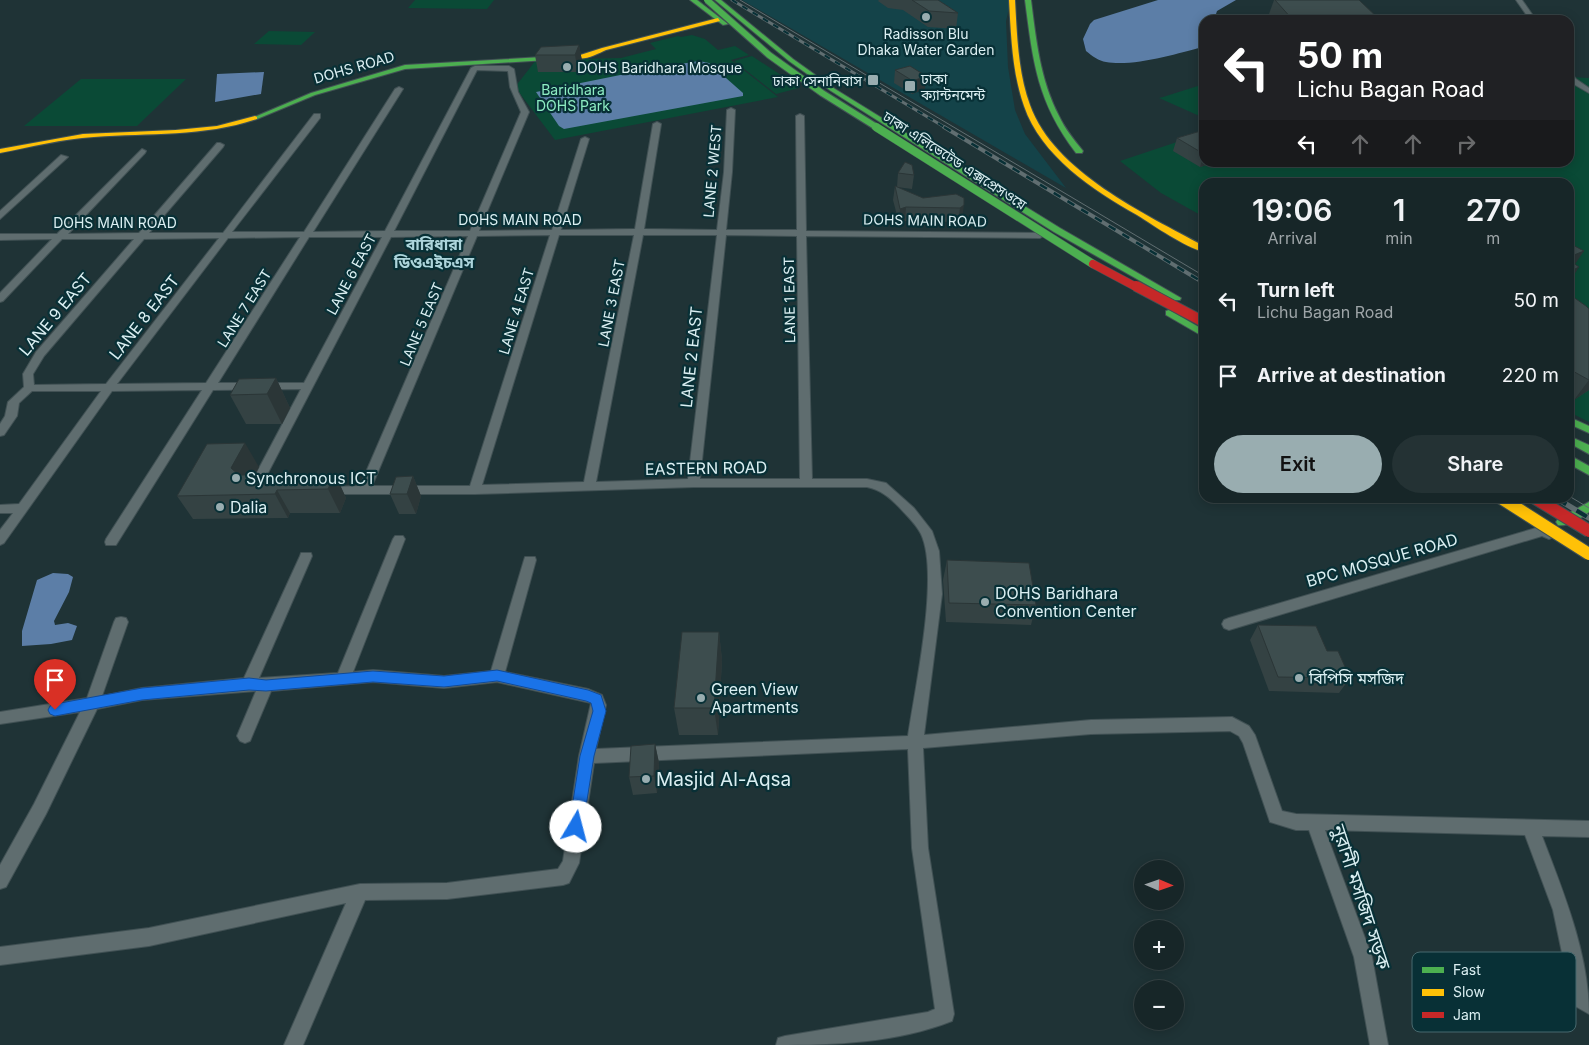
<!DOCTYPE html>
<meta charset="utf-8">
<style>
:root{--surface:#172628;--page:#243234;--text:#f1f3f6;--muted:#9ea5a8;--line:#364345;--accent:#99adb0}
body{margin:0;font-family:Inter,"Noto Sans Bengali",sans-serif;background:var(--page);color:var(--text);height:100vh;display:flex;flex-direction:column;font-size:19px;white-space:nowrap}
*{box-sizing:border-box;margin:0}
p{font-size:16px;color:var(--muted)}
.icon{flex:none;width:28px;height:28px;fill:none;stroke:currentColor;stroke-width:2;stroke-linecap:round;stroke-linejoin:round}
.map{position:relative;flex:1;overflow:hidden}
.side{position:absolute;left:1199px;top:178px;width:375px;height:325px;display:flex;flex-direction:column;background:var(--surface);border-radius:15px;box-shadow:0 2px 12px #0003,0 0 0 1px var(--line)}
.side>*{flex:none}
.hud{position:absolute;left:1199px;top:15px;width:375px;height:152px;border-radius:15px;box-shadow:0 2px 12px #0003,0 0 0 1px var(--line);background:#202124;color:#fff;overflow:hidden}
.needle{width:32px;rotate:92deg}
.buttons{position:absolute;left:1134px;top:860px;display:grid;gap:10px}
.buttons a{display:grid;place-items:center;width:50px;height:50px;border-radius:50%;background:var(--surface);box-shadow:0 2px 12px #0003,0 0 0 1px var(--line);font-size:25px}
.pin{position:absolute;display:grid;place-items:center;width:42px;height:42px;color:#fff;margin:-51px -21px;border-radius:50% 50% 50% 0;rotate:-45deg;box-shadow:0 0 5px #0007}
.pin .icon{rotate:45deg}
.me{position:absolute;width:55px;margin:-28px;rotate:8deg;stroke-linejoin:round;filter:drop-shadow(0 0 4px #0008)}
.turn{display:flex;align-items:center;gap:18px;height:105px;padding:0 15px;font-size:22px}
.turn .icon{width:65px;height:65px;stroke-width:2.5}
.turn b{display:block;font-size:35px;line-height:42px}
.lanes{display:flex;align-items:center;height:48px;padding:0 15px;background:#0003;justify-content:center;gap:25px;direction:ltr}
.lanes .off{opacity:.35}
.eta{display:flex;justify-content:space-evenly;align-items:center;height:85px;text-align:center}
.eta b{font-size:30px;font-weight:600;line-height:35px}
.primary-button{display:flex;gap:10px;margin-top:auto;padding:10px 15px}
.primary-button a{flex:1;height:58px;border-radius:30px;background:var(--accent);color:#111;font-size:20px;font-weight:600;line-height:58px;text-align:center}
.primary-button a+a{background:var(--page);color:var(--text)}
ul{padding:0;list-style:none}
li{display:flex;align-items:center;gap:15px;height:75px;padding:0 15px}
li div{flex:1}
li b{display:block;font-size:19px}
li em{font-style:normal}
.map>svg:first-child{display:block}
</style>
<div class="map">
<svg width="1589" height="1045" viewBox="0 0 1589 1045">
<rect width="100%" height="100%" fill="#1f3336"/>
<path fill="#144349" d="M 742,0 L 1011,0 L 1006,21 L 1008,67 L 1015,110 L 1025,134 L 1066,188 Z"/>
<g fill="#0a4a36">
<path d="M 415,0 L 494,0 L 487,9 L 408,8 Z"/>
<path d="M 269,31 L 315,32 L 301,45 L 254,44 Z"/>
<path d="M 692,35 L 705,39 L 718,50 L 735,46 L 749,55 L 731,60 L 778,97 L 555,140 L 515,87 L 536,60 L 621,58 L 656,49 L 650,43 L 678,36 L 681,37 Z"/>
<path d="M 752,56 L 784,77 L 770,82 L 784,78 L 799,88 L 776,94 L 734,61 Z"/>
<path d="M 1569,77 L 1589,78 L 1589,422 L 1569,412 L 1569,182 L 1204,182 L 1204,217 L 1161,193 L 1120,161 L 1204,133 L 1204,162 L 1569,162 Z"/>
<path d="M 81,79 L 186,79 L 137,126 L 24,126 Z"/>
<path d="M 1204,84 L 1204,118 L 1159,98 L 1163,97 Z"/>
</g>
<g fill="#5c7ea7">
<path d="M 1158,0 L 1236,0 L 1217,11 L 1214,20 L 1204,20 L 1204,45 L 1202,47 C 1177,54 1132,67 1106,62 C 1099,61 1092,56 1086,51 L 1083,39 L 1090,24 L 1094,20 Z"/>
<path d="M 699,61 L 709,63 L 743,93 L 743,96 L 564,129 L 559,126 L 536,92 L 650,69 Z"/>
<path d="M 264,72 L 261,94 L 215,102 L 217,74 Z"/>
<path d="M 53,573 L 68,574 L 73,577 L 69,592 L 54,621 L 55,625 L 68,623 L 77,626 L 72,640 L 51,644 L 22,646 L 22,631 L 37,580 Z"/>
</g>
<g fill="none" stroke-linecap="round" stroke-linejoin="round">
<g stroke="#415154" stroke-width="2">
<g id="street">
<path d="M 1516,0 L 1522,0 L 1536,20 L 1530,20 Z"/>
<path d="M 475,66 L 509,66 L 514,69 L 518,92 L 529,112 L 479,231 L 552,230 L 581,139 L 585,137 L 589,139 L 561,230 L 635,229 L 653,124 L 657,122 L 661,124 L 644,229 L 717,230 L 724,172 L 727,110 L 731,108 L 735,110 L 732,172 L 726,230 L 797,230 L 796,116 L 800,114 L 804,116 L 806,231 L 1043,233 L 1045,235 L 1040,238 L 806,236 L 812,479 L 867,479 L 886,483 L 914,508 L 932,531 L 939,551 L 942,594 L 924,735 L 1091,720 L 1232,717 L 1249,726 L 1255,735 L 1282,811 L 1296,814 L 1589,821 L 1589,837 L 1542,836 C 1563,891 1589,954 1589,1014 L 1575,1006 L 1572,1000 L 1553,910 L 1525,835 L 1325,830 L 1372,957 L 1388,1045 L 1370,1045 L 1354,957 L 1309,830 L 1296,830 L 1270,822 L 1243,743 L 1239,736 L 1230,731 L 1091,734 L 923,748 L 928,848 L 954,1014 L 952,1021 C 896,1043 835,1045 776,1045 L 778,1038 L 785,1036 L 928,1012 L 935,1009 L 912,848 L 908,749 L 594,763 L 579,863 L 569,883 L 563,885 L 447,899 L 365,900 L 303,1045 L 284,1045 L 346,903 L 149,946 L 0,965 L 0,947 L 149,928 L 360,884 L 447,883 L 558,869 L 563,861 L 579,756 L 591,703 L 497,682 L 444,688 L 373,682 L 271,691 L 250,741 L 245,743 L 240,741 L 237,736 L 256,691 L 142,700 L 97,709 L 46,814 L 6,887 L 0,889 L 0,865 L 34,804 L 80,712 L 0,724 L 0,712 L 87,698 L 114,622 L 116,618 L 121,617 L 126,618 L 128,622 L 102,696 L 142,688 L 244,678 L 300,556 L 301,553 L 311,553 L 312,556 L 259,678 L 338,673 L 393,539 L 395,536 L 403,536 L 405,539 L 353,672 L 373,670 L 444,676 L 491,671 L 524,560 L 525,557 L 535,557 L 536,560 L 505,672 L 588,689 L 602,695 L 606,705 L 596,749 L 908,736 C 915,688 940,574 921,534 C 916,524 906,515 899,507 C 889,497 881,490 867,487 L 694,487 L 475,494 L 324,494 L 322,491 L 324,488 L 328,487 L 360,486 L 468,236 L 391,237 L 258,492 L 250,492 L 248,489 L 301,389 L 213,390 L 116,545 L 106,545 L 105,542 L 106,539 L 202,390 L 112,391 L 4,543 L 0,545 L 0,530 L 13,513 L 0,513 L 0,505 L 19,504 L 101,391 L 32,391 L 19,403 L 17,416 L 4,435 L 0,436 L 0,424 L 5,416 L 8,402 L 24,387 L 23,374 L 36,352 L 134,239 L 62,239 L 3,301 L 0,302 L 0,293 L 52,239 L 0,240 L 0,234 L 57,234 L 142,149 L 146,151 L 145,153 L 68,234 L 139,233 L 217,143 L 220,143 L 224,145 L 223,147 L 149,233 L 223,233 L 314,114 L 320,114 L 320,118 L 232,232 L 304,232 L 395,89 L 399,87 L 403,89 L 313,232 L 385,231 L 471,68 ZM 477,70 L 508,71 L 510,87 L 521,112 L 470,231 L 394,231 ZM 550,235 L 470,486 L 372,486 L 477,236 ZM 559,235 L 634,235 L 584,482 L 482,485 ZM 643,235 L 717,235 L 688,479 L 596,482 ZM 726,235 L 797,236 L 800,479 L 700,479 ZM 300,237 L 206,383 L 117,384 L 228,238 ZM 309,237 L 382,237 L 304,383 L 218,383 ZM 219,238 L 106,384 L 34,385 L 33,374 L 44,356 L 144,239 Z"/>
<path d="M 1569,71 L 1576,79 L 1589,88 L 1589,93 L 1570,82 Z"/>
<path d="M 61,155 L 68,157 L 0,219 L 0,211 Z"/>
<path d="M 1543,526 L 1553,531 L 1555,534 L 1553,537 L 1549,539 L 1542,536 L 1229,630 L 1224,628 L 1222,624 L 1224,620 L 1229,618 Z"/>
</g>
</g>
<g stroke="#415154" stroke-width="2">
<g id="fast">
<path d="M 690,0 L 697,0 L 728,24 L 723,25 Z"/>
<path d="M 715,0 L 721,0 L 793,59 L 835,89 L 1060,228 L 1181,298 L 1180,300 L 1174,300 L 1054,232 L 831,91 L 789,61 Z"/>
<path d="M 1025,0 L 1031,0 C 1036,39 1040,80 1059,116 C 1065,129 1074,140 1083,151 L 1082,153 L 1076,153 C 1037,102 1033,62 1025,0 Z"/>
<path d="M 577,55 L 579,56 L 579,58 L 405,69 L 315,95 L 257,119 L 252,118 L 311,93 L 405,65 Z"/>
<path d="M 1169,310 L 1204,330 L 1204,337 L 1166,315 L 1166,311 Z"/>
<path d="M 1569,417 L 1589,426 L 1589,433 L 1569,424 Z"/>
<path d="M 1569,436 L 1589,445 L 1589,454 L 1569,443 Z"/>
<path d="M 1569,455 L 1589,466 L 1589,475 L 1569,464 Z"/>
<path d="M 1589,502 L 1589,512 C 1582,518 1567,527 1558,525 L 1556,522 L 1558,519 Z"/>
</g>
</g>
<g stroke="#415154" stroke-width="2">
<g id="slow">
<path d="M 1009,0 L 1015,0 C 1017,35 1018,72 1030,105 C 1054,172 1145,214 1204,246 L 1204,252 C 1183,246 1156,227 1137,215 C 1093,190 1041,156 1024,106 C 1012,72 1011,35 1009,0 Z"/>
<path d="M 718,18 L 720,21 L 606,50 C 597,54 583,62 574,57 L 602,48 Z"/>
<path d="M 255,116 L 257,117 L 257,119 C 204,137 150,133 94,137 C 62,139 31,147 0,153 L 0,149 L 83,134 L 176,130 L 217,126 Z"/>
</g>
</g>
<use href="#street" fill="#5f6d6f" fill-rule="evenodd"/>
<use href="#fast" fill="#4caf50" fill-rule="evenodd"/>
<use href="#slow" fill="#ffc107" fill-rule="evenodd"/>
<g stroke="#606e71" stroke-width="1">
<path d="M 740,0 L 1204,276"/>
<path d="M 1569,496 L 1589,508"/>
</g>
<g stroke="#606e71" stroke-width="3">
<path id="rail-far2" d="M 732,0 L 946,128"/>
</g>
<g stroke="#606e71" stroke-width="4">
<path id="rail-far1" d="M 944,127 L 1204,283"/>
</g>
<g stroke="#606e71" stroke-width="5.5">
<path id="rail" d="M 1556,498 L 1589,518"/>
</g>
<use href="#rail-far2" stroke="#083036" stroke-width="2" stroke-dasharray="6" stroke-linecap="butt"/>
<use href="#rail-far1" stroke="#083036" stroke-width="2.5" stroke-dasharray="8" stroke-linecap="butt"/>
<use href="#rail" stroke="#083036" stroke-width="4" stroke-dasharray="12" stroke-linecap="butt"/>
<g stroke="#415154" stroke-width="8" stroke-linecap="butt">
<path id="fast-bridge-far1" d="M 707,0 L 769,55 L 822,93 L 878,128"/>
</g>
<g stroke="#415154" stroke-width="9" stroke-linecap="butt">
<path id="fast-bridge" d="M 876,127 L 1093,264"/>
</g>
<g stroke="#415154" stroke-width="14" stroke-linecap="butt">
<path id="slow-bridge" d="M 1501,498 L 1589,554"/>
</g>
<g stroke="#415154" stroke-width="9" stroke-linecap="butt">
<path id="jam-bridge-far2" d="M 1093,264 L 1138,288"/>
</g>
<g stroke="#415154" stroke-width="12" stroke-linecap="butt">
<path id="jam-bridge-far1" d="M 1136,286 L 1204,322"/>
</g>
<g stroke="#415154" stroke-width="14" stroke-linecap="butt">
<path id="jam-bridge" d="M 1535,498 L 1589,531"/>
</g>
<use href="#fast-bridge-far1" stroke="#4caf50" stroke-width="6"/>
<use href="#fast-bridge" stroke="#4caf50" stroke-width="8"/>
<use href="#slow-bridge" stroke="#ffc107" stroke-width="12"/>
<use href="#jam-bridge-far2" stroke="#c62828" stroke-width="8"/>
<use href="#jam-bridge-far1" stroke="#c62828" stroke-width="10"/>
<use href="#jam-bridge" stroke="#c62828" stroke-width="12"/>
</g>
<g fill="#344243">
<path d="M 879,0 L 938,0 L 958,13 L 956,29 L 928,27 L 903,10 L 888,8 L 878,1 Z"/>
<path d="M 1274,0 L 1359,0 L 1380,20 L 1273,20 L 1269,14 Z"/>
<path d="M 579,45 L 582,61 L 578,72 L 538,72 L 535,55 Z"/>
<path d="M 910,66 L 925,89 L 912,94 L 894,83 L 895,70 Z"/>
<path d="M 1204,130 L 1204,162 L 1217,162 L 1200,167 L 1173,151 L 1177,138 Z"/>
<path d="M 898,173 L 914,175 L 912,189 L 897,187 L 923,198 L 964,198 L 962,219 L 958,222 L 905,221 L 899,223 L 893,200 L 895,186 L 897,187 Z"/>
<path d="M 1569,294 L 1589,309 L 1589,390 L 1574,400 L 1569,397 Z"/>
<path d="M 276,378 L 290,408 L 282,424 L 246,424 L 230,395 Z"/>
<path d="M 259,467 L 255,475 L 335,474 L 346,498 L 340,513 L 290,513 L 288,518 L 193,519 L 177,496 Z"/>
<path d="M 413,476 L 421,496 L 416,514 L 399,514 L 390,494 Z"/>
<path d="M 947,560 L 1036,605 L 1031,625 L 946,622 L 943,580 Z"/>
<path d="M 1258,625 L 1327,651 L 1350,678 L 1339,693 L 1269,691 L 1250,640 Z"/>
<path d="M 719,632 L 722,660 L 718,735 L 679,735 L 674,708 Z"/>
<path d="M 655,744 L 659,763 L 657,793 L 633,795 L 629,777 Z"/>
</g>
<g fill="#2b3637">
<path d="M 579,45 L 582,61 L 578,72 L 575,55 Z"/>
<path d="M 926,76 L 925,89 L 912,94 L 913,81 Z"/>
<path d="M 1204,154 L 1204,162 L 1217,162 L 1200,167 Z"/>
<path d="M 964,205 L 962,219 L 958,222 L 960,208 Z"/>
<path d="M 906,207 L 905,221 L 899,223 L 900,209 Z"/>
<path d="M 1584,251 L 1571,270 L 1569,271 L 1569,257 Z"/>
<path d="M 1579,267 L 1569,283 L 1569,272 Z"/>
<path d="M 276,378 L 290,408 L 282,424 L 267,394 Z"/>
<path d="M 1589,380 L 1589,390 L 1574,400 Z"/>
<path d="M 245,443 L 259,467 L 245,492 L 231,468 Z"/>
<path d="M 335,474 L 346,498 L 340,513 L 328,489 Z"/>
<path d="M 413,476 L 421,496 L 416,514 L 407,494 Z"/>
<path d="M 277,490 L 290,513 L 288,518 L 275,494 Z"/>
<path d="M 719,632 L 722,660 L 718,735 L 714,708 Z"/>
<path d="M 655,744 L 659,763 L 657,793 L 654,776 Z"/>
</g>
<g fill="#3d4d4e" stroke="#2b3637">
<path d="M 912,0 L 938,0 L 958,13 L 929,11 Z"/>
<path d="M 1275,0 L 1359,0 L 1380,20 L 1293,20 Z"/>
<path d="M 579,45 L 575,55 L 535,55 L 541,47 Z"/>
<path d="M 910,66 L 926,76 L 913,81 L 895,70 Z"/>
<path d="M 1204,130 L 1204,154 L 1177,138 Z"/>
<path d="M 905,162 L 912,165 L 914,175 L 898,173 Z"/>
<path d="M 895,186 L 923,198 L 956,194 L 964,198 L 964,205 L 960,208 L 906,207 L 900,209 Z"/>
<path d="M 1569,243 L 1584,251 L 1569,257 Z"/>
<path d="M 1569,260 L 1579,267 L 1569,272 Z"/>
<path d="M 1569,294 L 1586,306 L 1589,309 L 1589,380 L 1569,369 Z"/>
<path d="M 276,378 L 267,394 L 230,395 L 239,379 Z"/>
<path d="M 245,443 L 231,468 L 239,475 L 335,474 L 328,489 L 277,490 L 275,494 L 177,496 L 207,444 Z"/>
<path d="M 413,476 L 407,494 L 390,494 L 396,477 Z"/>
<path d="M 947,560 L 1029,563 L 1036,605 L 949,603 Z"/>
<path d="M 1258,625 L 1316,626 L 1327,651 L 1338,651 L 1350,678 L 1278,677 Z"/>
<path d="M 682,632 L 719,632 L 714,708 L 674,708 Z"/>
<path d="M 655,744 L 654,776 L 629,777 L 631,746 Z"/>
</g>
<path fill="#1a73e8" stroke="#114b97" d="M 497,670 L 588,690 L 601,695 L 606,711 L 594,756 L 582,832 L 576,834 L 571,832 L 569,827 L 580,756 L 593,711 L 591,703 L 586,701 L 497,681 L 444,687 L 373,682 L 266,691 L 249,690 L 142,700 L 55,716 L 50,714 L 48,710 L 50,706 L 55,704 L 142,688 L 249,678 L 266,680 L 373,671 L 444,676 Z"/>
<g fill="#99adb0" stroke="#083036" stroke-width="2">
<circle cx="926" cy="17" r="5"/>
<circle cx="567" cy="67" r="5"/>
<rect x="867" y="74" width="12" height="12" rx="2.5"/>
<rect x="904" y="80" width="12" height="12" rx="2.5"/>
<circle cx="236" cy="478" r="5"/>
<circle cx="220" cy="507" r="5"/>
<circle cx="985" cy="602" r="5"/>
<circle cx="1299" cy="678" r="5"/>
<circle cx="701" cy="698" r="5"/>
<circle cx="646" cy="779" r="5"/>
</g>
<g text-anchor="middle" dominant-baseline="central" stroke-width="4.5" stroke-linejoin="round" paint-order="stroke">
<g font-size="14" fill="#dbeff2" stroke="#083036" text-anchor="start">
<text x="926" y="33" text-anchor="middle">Radisson Blu<tspan x="926" dy="16">Dhaka Water Garden</tspan></text>
<text x="577" y="67">DOHS Baridhara Mosque</text>
<text x="921" y="78">ঢাকা<tspan x="921" dy="16">ক্যান্টনমেন্ট</tspan></text>
<text x="862" y="80" text-anchor="end">ঢাকা সেনানিবাস</text>
</g>
<g font-size="14" fill="#dbeff2" stroke="#083036">
<text transform="translate(354 67) rotate(-16)">DOHS ROAD</text>
<text transform="translate(955 160) rotate(33)">ঢাকা এলিভেটেড এক্সপ্রেসওয়ে</text>
<text transform="translate(712 171) rotate(-85)">LANE 2 WEST</text>
<text x="520" y="219">DOHS MAIN ROAD</text>
<text transform="translate(925 220) rotate(1)">DOHS MAIN ROAD</text>
<text x="115" y="222">DOHS MAIN ROAD</text>
<text transform="translate(351 274) rotate(-62)">LANE 6 EAST</text>
<text transform="translate(789 300) rotate(-91)">LANE 1 EAST</text>
<text transform="translate(611 303) rotate(-79)">LANE 3 EAST</text>
<text transform="translate(244 308) rotate(-58)">LANE 7 EAST</text>
<text transform="translate(516 311) rotate(-73)">LANE 4 EAST</text>
<text transform="translate(421 324) rotate(-67)">LANE 5 EAST</text>
</g>
<g font-size="14" fill="#8decc2" stroke="#083036">
<text x="573" y="89">Baridhara<tspan x="573" dy="16">DOHS Park</tspan></text>
</g>
<g font-size="16" font-weight="bold" fill="#add5dc" stroke="#083036">
<text x="434" y="244">বারিধারা<tspan x="434" dy="18">ডিওএইচএস</tspan></text>
</g>
<g font-size="16" fill="#dbeff2" stroke="#083036">
<text transform="translate(55 314) rotate(-50)">LANE 9 EAST</text>
<text transform="translate(144 317) rotate(-52)">LANE 8 EAST</text>
<text transform="translate(691 357) rotate(-84)">LANE 2 EAST</text>
<text transform="translate(706 468) rotate(-1)">EASTERN ROAD</text>
<text transform="translate(1382 560) rotate(-16)">BPC MOSQUE ROAD</text>
</g>
<g font-size="16" fill="#dbeff2" stroke="#083036" text-anchor="start">
<text x="246" y="478">Synchronous ICT</text>
<text x="230" y="507">Dalia</text>
<text x="995" y="593">DOHS Baridhara<tspan x="995" dy="18">Convention Center</tspan></text>
<text x="1309" y="678">বিপিসি মসজিদ</text>
<text x="711" y="689">Green View<tspan x="711" dy="18">Apartments</tspan></text>
</g>
<g font-size="19" fill="#dbeff2" stroke="#083036" text-anchor="start">
<text x="656" y="779">Masjid Al-Aqsa</text>
</g>
<g font-size="19" fill="#dbeff2" stroke="#083036">
<text transform="translate(1361 897) rotate(72)">নুরানী মসজিদ সড়ক</text>
</g>
</g>
<rect x="1412" y="952" width="164" height="80" rx="8" fill="#083036" stroke="#47696e" stroke-width="1"/>
<rect x="1422" y="967" width="22" height="6" fill="#4caf50"/>
<rect x="1422" y="989" width="22" height="7" fill="#ffc107"/>
<rect x="1422" y="1012" width="22" height="6" fill="#c62828"/>
<g font-size="14" fill="#dbeff2">
<text x="1453" y="975">Fast</text>
<text x="1453" y="997">Slow</text>
<text x="1453" y="1020">Jam</text>
</g>
</svg>
<div class="buttons">
<a><svg class="needle" viewBox="-14 -14 28 28"><path d="M0-13l5 13h-10z" fill="#e53935"/><path d="M0 13l5-13h-10z" fill="#9ea5a8"/></svg></a>
<a>+</a>
<a>−</a>
</div>
<div class="pin" style="left:55px;top:710px;background:#d93025"><svg class="icon" aria-label="arrive" viewBox="0 0 24 24"><path d="M6 21V4h12l-3 4 3 4H6"/></svg></div>
<svg class="me" style="left:576px;top:827px" viewBox="-20 -20 40 40"><circle r="19" fill="#fff"/><path d="M0-13L10 11 0 6-10 11z" fill="#1a73e8"/></svg>
<div class="hud">
<div class="turn"><svg class="icon" aria-label="left" viewBox="0 0 24 24"><path d="M17 20v-9H6M10 6l-5 5 5 5"/></svg><div><b>50 m</b>Lichu Bagan Road</div></div>
<div class="lanes"><svg class="icon" aria-label="left" viewBox="0 0 24 24"><path d="M17 20v-9H6M10 6l-5 5 5 5"/></svg><svg class="icon off" aria-label="ahead" viewBox="0 0 24 24"><path d="M12 20V5M6 11l6-6 6 6"/></svg><svg class="icon off" aria-label="ahead" viewBox="0 0 24 24"><path d="M12 20V5M6 11l6-6 6 6"/></svg><svg class="icon off" aria-label="right" viewBox="0 0 24 24"><path d="M7 20v-9h11M14 6l5 5-5 5"/></svg></div>
</div>
<section class="side">
<div class="eta">
<div><b>19:06</b><p>Arrival</p></div>
<div><b>1</b><p>min</p></div>
<div><b>270</b><p>m</p></div>
</div>
<ul>
<li><svg class="icon" aria-label="left" viewBox="0 0 24 24"><path d="M17 20v-9H6M10 6l-5 5 5 5"/></svg><div><b>Turn left</b><p>Lichu Bagan Road</p></div><em>50 m</em></li>
<li><svg class="icon" aria-label="arrive" viewBox="0 0 24 24"><path d="M6 21V4h12l-3 4 3 4H6"/></svg><div><b>Arrive at destination</b></div><em>220 m</em></li>
</ul>
<div class="primary-button"><a>Exit</a><a>Share</a></div>
</section>
</div>
